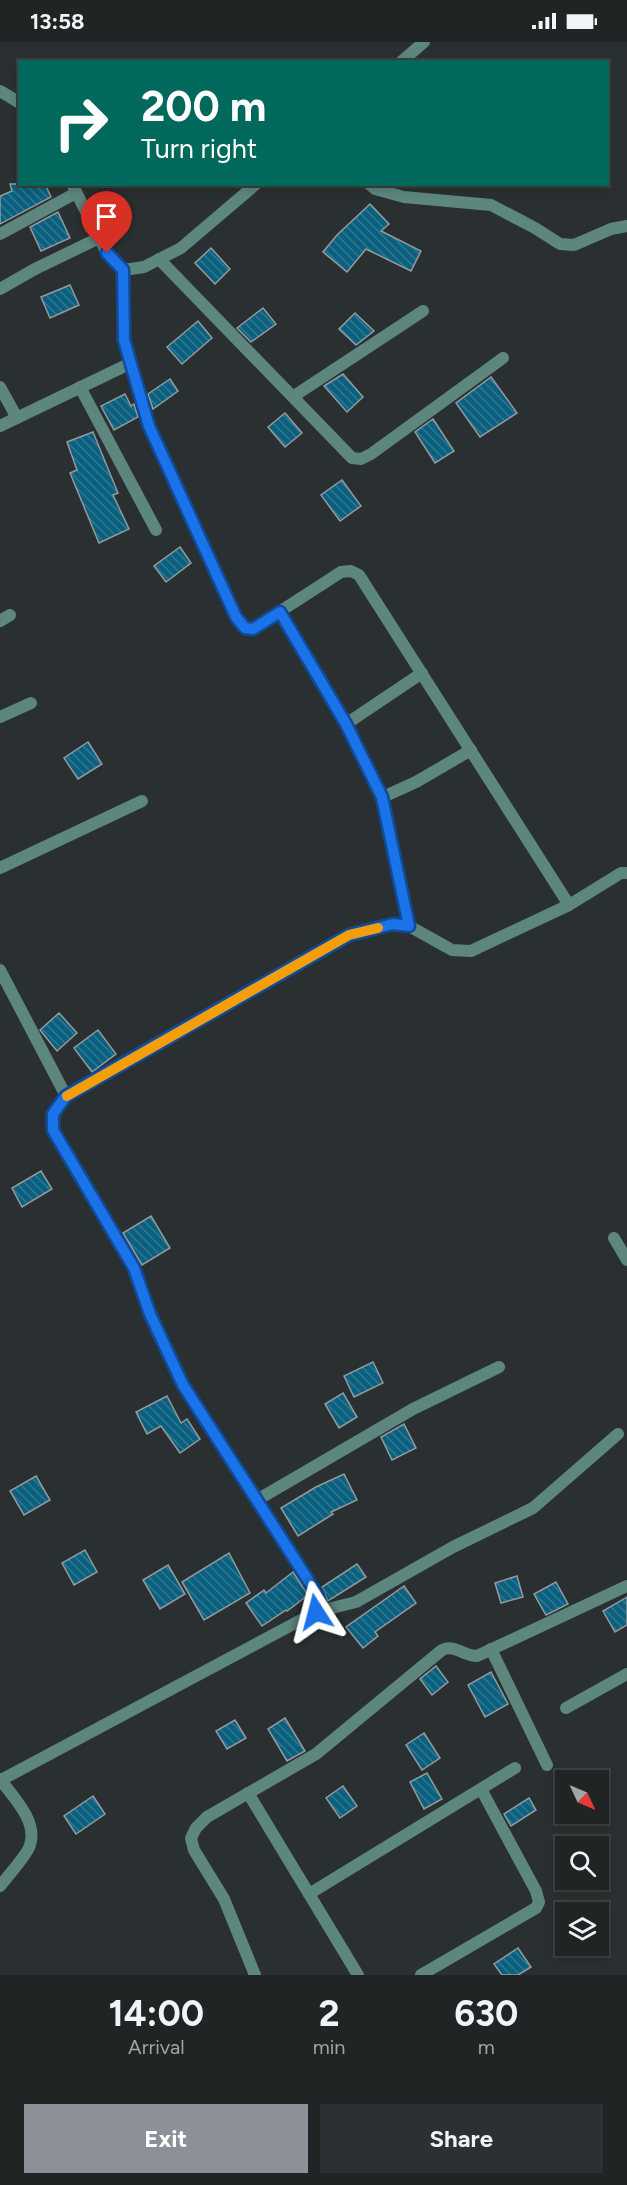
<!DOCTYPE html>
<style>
:root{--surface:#202425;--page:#2d3032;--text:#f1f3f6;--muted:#a2a4a7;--line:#3d4142;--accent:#8c9099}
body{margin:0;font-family:Figtree,sans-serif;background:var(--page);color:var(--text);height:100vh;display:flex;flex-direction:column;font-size:22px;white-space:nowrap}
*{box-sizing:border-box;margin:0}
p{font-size:20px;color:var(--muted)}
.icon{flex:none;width:33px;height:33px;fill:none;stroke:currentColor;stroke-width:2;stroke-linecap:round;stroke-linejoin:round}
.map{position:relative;height:1933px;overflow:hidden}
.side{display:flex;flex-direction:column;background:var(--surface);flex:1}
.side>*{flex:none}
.top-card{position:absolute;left:18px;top:18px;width:591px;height:126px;border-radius:0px;box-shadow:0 3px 9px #0003,0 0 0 2px var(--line);background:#00695c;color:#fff;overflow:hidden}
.needle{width:39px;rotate:134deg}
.fabs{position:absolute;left:555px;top:1728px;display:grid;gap:12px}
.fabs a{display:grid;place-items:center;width:54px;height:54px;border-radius:0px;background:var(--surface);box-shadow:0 3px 9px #0003,0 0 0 2px var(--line);font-size:30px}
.pin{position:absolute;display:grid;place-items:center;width:51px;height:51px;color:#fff;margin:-62px -26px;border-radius:50% 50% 50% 0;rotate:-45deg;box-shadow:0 0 6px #0007}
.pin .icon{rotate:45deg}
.me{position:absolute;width:66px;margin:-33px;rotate:351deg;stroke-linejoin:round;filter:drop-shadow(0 0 4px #0008)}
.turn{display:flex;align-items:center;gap:21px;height:126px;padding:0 24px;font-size:27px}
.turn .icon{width:78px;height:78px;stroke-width:2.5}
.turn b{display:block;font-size:42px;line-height:51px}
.eta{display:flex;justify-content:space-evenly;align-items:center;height:102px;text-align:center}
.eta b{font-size:36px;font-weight:700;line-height:42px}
.button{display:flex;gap:12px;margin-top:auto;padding:12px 24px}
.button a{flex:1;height:69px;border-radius:0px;background:var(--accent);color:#fff;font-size:24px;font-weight:700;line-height:69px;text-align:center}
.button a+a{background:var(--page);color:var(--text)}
.status{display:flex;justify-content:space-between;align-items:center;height:42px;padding:0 30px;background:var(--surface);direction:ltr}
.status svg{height:16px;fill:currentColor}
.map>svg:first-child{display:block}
</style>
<div class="status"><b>13:58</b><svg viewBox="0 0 49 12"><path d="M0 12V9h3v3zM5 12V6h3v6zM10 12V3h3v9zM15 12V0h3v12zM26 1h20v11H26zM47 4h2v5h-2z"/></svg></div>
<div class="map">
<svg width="627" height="1933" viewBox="0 0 627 1933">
<defs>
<pattern id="building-back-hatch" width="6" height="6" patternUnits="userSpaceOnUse" patternTransform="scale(1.5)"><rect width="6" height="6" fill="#0a607e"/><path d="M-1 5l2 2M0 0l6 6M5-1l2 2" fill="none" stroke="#2e7790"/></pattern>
</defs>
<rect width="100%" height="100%" fill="#2a3031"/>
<g fill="url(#building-back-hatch)" stroke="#949a9d" stroke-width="1.5">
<path d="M 10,142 L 45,142 L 51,155 L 0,182 L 0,154 L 12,149 Z"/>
<path d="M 370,162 L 389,182 L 381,189 L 421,209 L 411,229 L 366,207 L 347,230 L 323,210 L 337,193 Z"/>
<path d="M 58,170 L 70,196 L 41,209 L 30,185 Z"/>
<path d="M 211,206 L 230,227 L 215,242 L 195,221 Z"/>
<path d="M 70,243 L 79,263 L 50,276 L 41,255 Z"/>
<path d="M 263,266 L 276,282 L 251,300 L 237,286 Z"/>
<path d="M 355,271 L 374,289 L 356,303 L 339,287 Z"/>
<path d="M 198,279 L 212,296 L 182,322 L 167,305 Z"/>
<path d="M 343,332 L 363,355 L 347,370 L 324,344 Z"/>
<path d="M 491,335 L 517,371 L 480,395 L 456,361 Z"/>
<path d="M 170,337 L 178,349 L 153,367 L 148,352 Z"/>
<path d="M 125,352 L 131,364 L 134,362 L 138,375 L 114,388 L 101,364 Z"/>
<path d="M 285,371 L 302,391 L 285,405 L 268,385 Z"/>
<path d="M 433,377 L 454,409 L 435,421 L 415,390 Z"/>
<path d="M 93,390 L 118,451 L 113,453 L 129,487 L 99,501 L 70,431 L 77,428 L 67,400 Z"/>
<path d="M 342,438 L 361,464 L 340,479 L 321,453 Z"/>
<path d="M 180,505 L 191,521 L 166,540 L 154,524 Z"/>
<path d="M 88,700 L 102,722 L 78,737 L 64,716 Z"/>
<path d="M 59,971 L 77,991 L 57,1009 L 40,988 Z"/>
<path d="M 98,988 L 116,1012 L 92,1030 L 74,1006 Z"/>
<path d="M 41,1129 L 52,1147 L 22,1165 L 12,1146 Z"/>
<path d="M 151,1174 L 170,1206 L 142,1223 L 123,1191 Z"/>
<path d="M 373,1320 L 383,1341 L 354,1355 L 344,1334 Z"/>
<path d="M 343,1351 L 357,1375 L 339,1386 L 325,1362 Z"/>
<path d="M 167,1354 L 181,1381 L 187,1377 L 200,1397 L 180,1411 L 161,1384 L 147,1392 L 136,1370 Z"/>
<path d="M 404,1382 L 416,1406 L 392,1418 L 381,1395 Z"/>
<path d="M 344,1432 L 357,1458 L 331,1470 L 333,1472 L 298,1494 L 281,1466 L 316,1445 Z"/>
<path d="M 36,1434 L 50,1458 L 24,1473 L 10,1449 Z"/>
<path d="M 85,1508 L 97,1530 L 74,1543 L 62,1521 Z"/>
<path d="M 229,1511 L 250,1551 L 204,1578 L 182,1540 Z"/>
<path d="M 357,1522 L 366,1535 L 328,1559 L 322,1545 Z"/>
<path d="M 168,1523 L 185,1552 L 160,1567 L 143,1538 Z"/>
<path d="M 293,1530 L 308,1553 L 287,1569 L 286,1568 L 262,1584 L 246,1561 L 264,1548 L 266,1551 Z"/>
<path d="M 517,1534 L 523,1555 L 501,1561 L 495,1541 Z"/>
<path d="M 556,1540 L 568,1562 L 546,1573 L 534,1552 Z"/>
<path d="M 404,1544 L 416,1561 L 375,1590 L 378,1594 L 363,1606 L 346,1585 Z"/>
<path d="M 627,1555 L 627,1583 L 615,1590 L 603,1569 Z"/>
<path d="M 436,1624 L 448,1640 L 432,1653 L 420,1637 Z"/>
<path d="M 491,1630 L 508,1662 L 485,1675 L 468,1643 Z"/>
<path d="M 285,1676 L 305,1709 L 287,1719 L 268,1687 Z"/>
<path d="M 235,1678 L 246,1696 L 227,1707 L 216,1689 Z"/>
<path d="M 424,1691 L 440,1716 L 422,1728 L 406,1703 Z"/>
<path d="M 427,1731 L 442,1757 L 424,1767 L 410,1740 Z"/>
<path d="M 343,1744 L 357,1764 L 340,1776 L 326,1756 Z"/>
<path d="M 93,1754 L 105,1772 L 76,1792 L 64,1774 Z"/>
<path d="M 529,1756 L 536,1768 L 511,1784 L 504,1772 Z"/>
<path d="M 518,1906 L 531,1925 L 518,1933 L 502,1933 L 494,1922 Z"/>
</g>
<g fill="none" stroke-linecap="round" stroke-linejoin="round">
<g stroke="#5c867e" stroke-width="12">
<path d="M 401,20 L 424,0"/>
<path d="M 0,49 L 20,61"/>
<path d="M 72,142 L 107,211 L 124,228 L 144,225 L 181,206 L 256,142"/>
<path d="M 369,142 L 375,147 L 404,155 L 491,163 L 535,186 L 560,202 L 574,203 L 611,187 L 627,184"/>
<path d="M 0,192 L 76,151"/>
<path d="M 159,217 L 352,416 L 361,417 L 371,412 L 503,316"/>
<path d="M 124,228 L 124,298 L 149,384 L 235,575 L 245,586 L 253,587 L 341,530 L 351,529 L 359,533 L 569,863"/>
<path d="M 0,247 L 35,227 L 99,196"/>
<path d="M 0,345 L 17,376"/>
<path d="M 80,345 L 156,488"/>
<path d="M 294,354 L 423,269"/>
<path d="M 0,384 L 131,321"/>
<path d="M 280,570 L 346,682 L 383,755 L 409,884"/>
<path d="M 0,579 L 10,573"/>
<path d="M 0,675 L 31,661"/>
<path d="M 346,682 L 422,631"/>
<path d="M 383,755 L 416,740 L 471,708"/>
<path d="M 0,826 L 142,759"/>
<path d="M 0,928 L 66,1054"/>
<path d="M 614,1196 L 627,1218"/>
<path d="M 257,1458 L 413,1367 L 499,1325"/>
<path d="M 316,1570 L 356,1560 L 453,1505 L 533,1466 L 618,1392"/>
<path d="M 491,1607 L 547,1723"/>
<path d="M 566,1666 L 627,1632"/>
<path d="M 0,1737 C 13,1755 38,1779 30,1803 C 28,1812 7,1835 0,1844"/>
<path d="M 1,1738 L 316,1570 L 320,1562 L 317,1552 L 183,1343 L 150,1272 L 134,1226 L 53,1088 C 53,1072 56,1067 66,1054 L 349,893 L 393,882 L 409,884 L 452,908 L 471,909 L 569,863 L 621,831 L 627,831"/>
<path d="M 248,1751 L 358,1933"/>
<path d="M 309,1852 L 515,1726"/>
<path d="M 255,1933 L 224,1857 L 194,1808 L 191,1796 L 196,1786 L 207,1775 L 316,1712 L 442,1608 C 454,1602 464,1614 477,1614 L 627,1544"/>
<path d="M 421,1933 L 536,1866 L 539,1860 L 536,1849 L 481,1747"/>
</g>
</g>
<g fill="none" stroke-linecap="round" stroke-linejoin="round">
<g stroke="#114b97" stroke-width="15">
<path id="route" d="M 107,211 L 123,228 L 124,298 L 149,384 L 236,575 L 245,586 L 253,587 L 280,570 L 346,682 L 382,755 L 409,884 L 393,882 L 349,893 L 66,1054 L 53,1072 L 53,1088 L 134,1226 L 150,1272 L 183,1343 L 317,1552 L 320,1562 L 316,1570"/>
</g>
<use href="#route" stroke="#1a73e8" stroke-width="10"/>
<path stroke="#f59e0b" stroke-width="10" d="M 67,1054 L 349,893 L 378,886"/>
</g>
</svg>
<div class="fabs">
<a><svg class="needle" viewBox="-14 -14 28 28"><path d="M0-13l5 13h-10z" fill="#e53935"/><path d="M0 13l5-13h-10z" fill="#a2a4a7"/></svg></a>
<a><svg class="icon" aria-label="search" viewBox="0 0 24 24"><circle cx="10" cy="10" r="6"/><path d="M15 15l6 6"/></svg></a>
<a><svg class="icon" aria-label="layers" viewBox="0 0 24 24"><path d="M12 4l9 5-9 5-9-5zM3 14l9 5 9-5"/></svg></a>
</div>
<div class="pin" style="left:107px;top:211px;background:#d93025"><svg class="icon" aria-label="arrive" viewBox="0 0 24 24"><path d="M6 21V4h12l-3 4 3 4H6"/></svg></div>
<svg class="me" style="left:316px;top:1570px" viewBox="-20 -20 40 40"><path d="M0-17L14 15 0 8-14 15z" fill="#1a73e8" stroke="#fff" stroke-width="4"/></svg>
<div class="top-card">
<div class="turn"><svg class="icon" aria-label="right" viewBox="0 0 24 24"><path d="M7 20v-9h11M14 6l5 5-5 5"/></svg><div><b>200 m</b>Turn right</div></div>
</div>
</div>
<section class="side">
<div class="eta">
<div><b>14:00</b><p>Arrival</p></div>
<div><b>2</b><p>min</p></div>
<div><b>630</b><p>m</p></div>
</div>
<div class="button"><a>Exit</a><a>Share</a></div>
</section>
